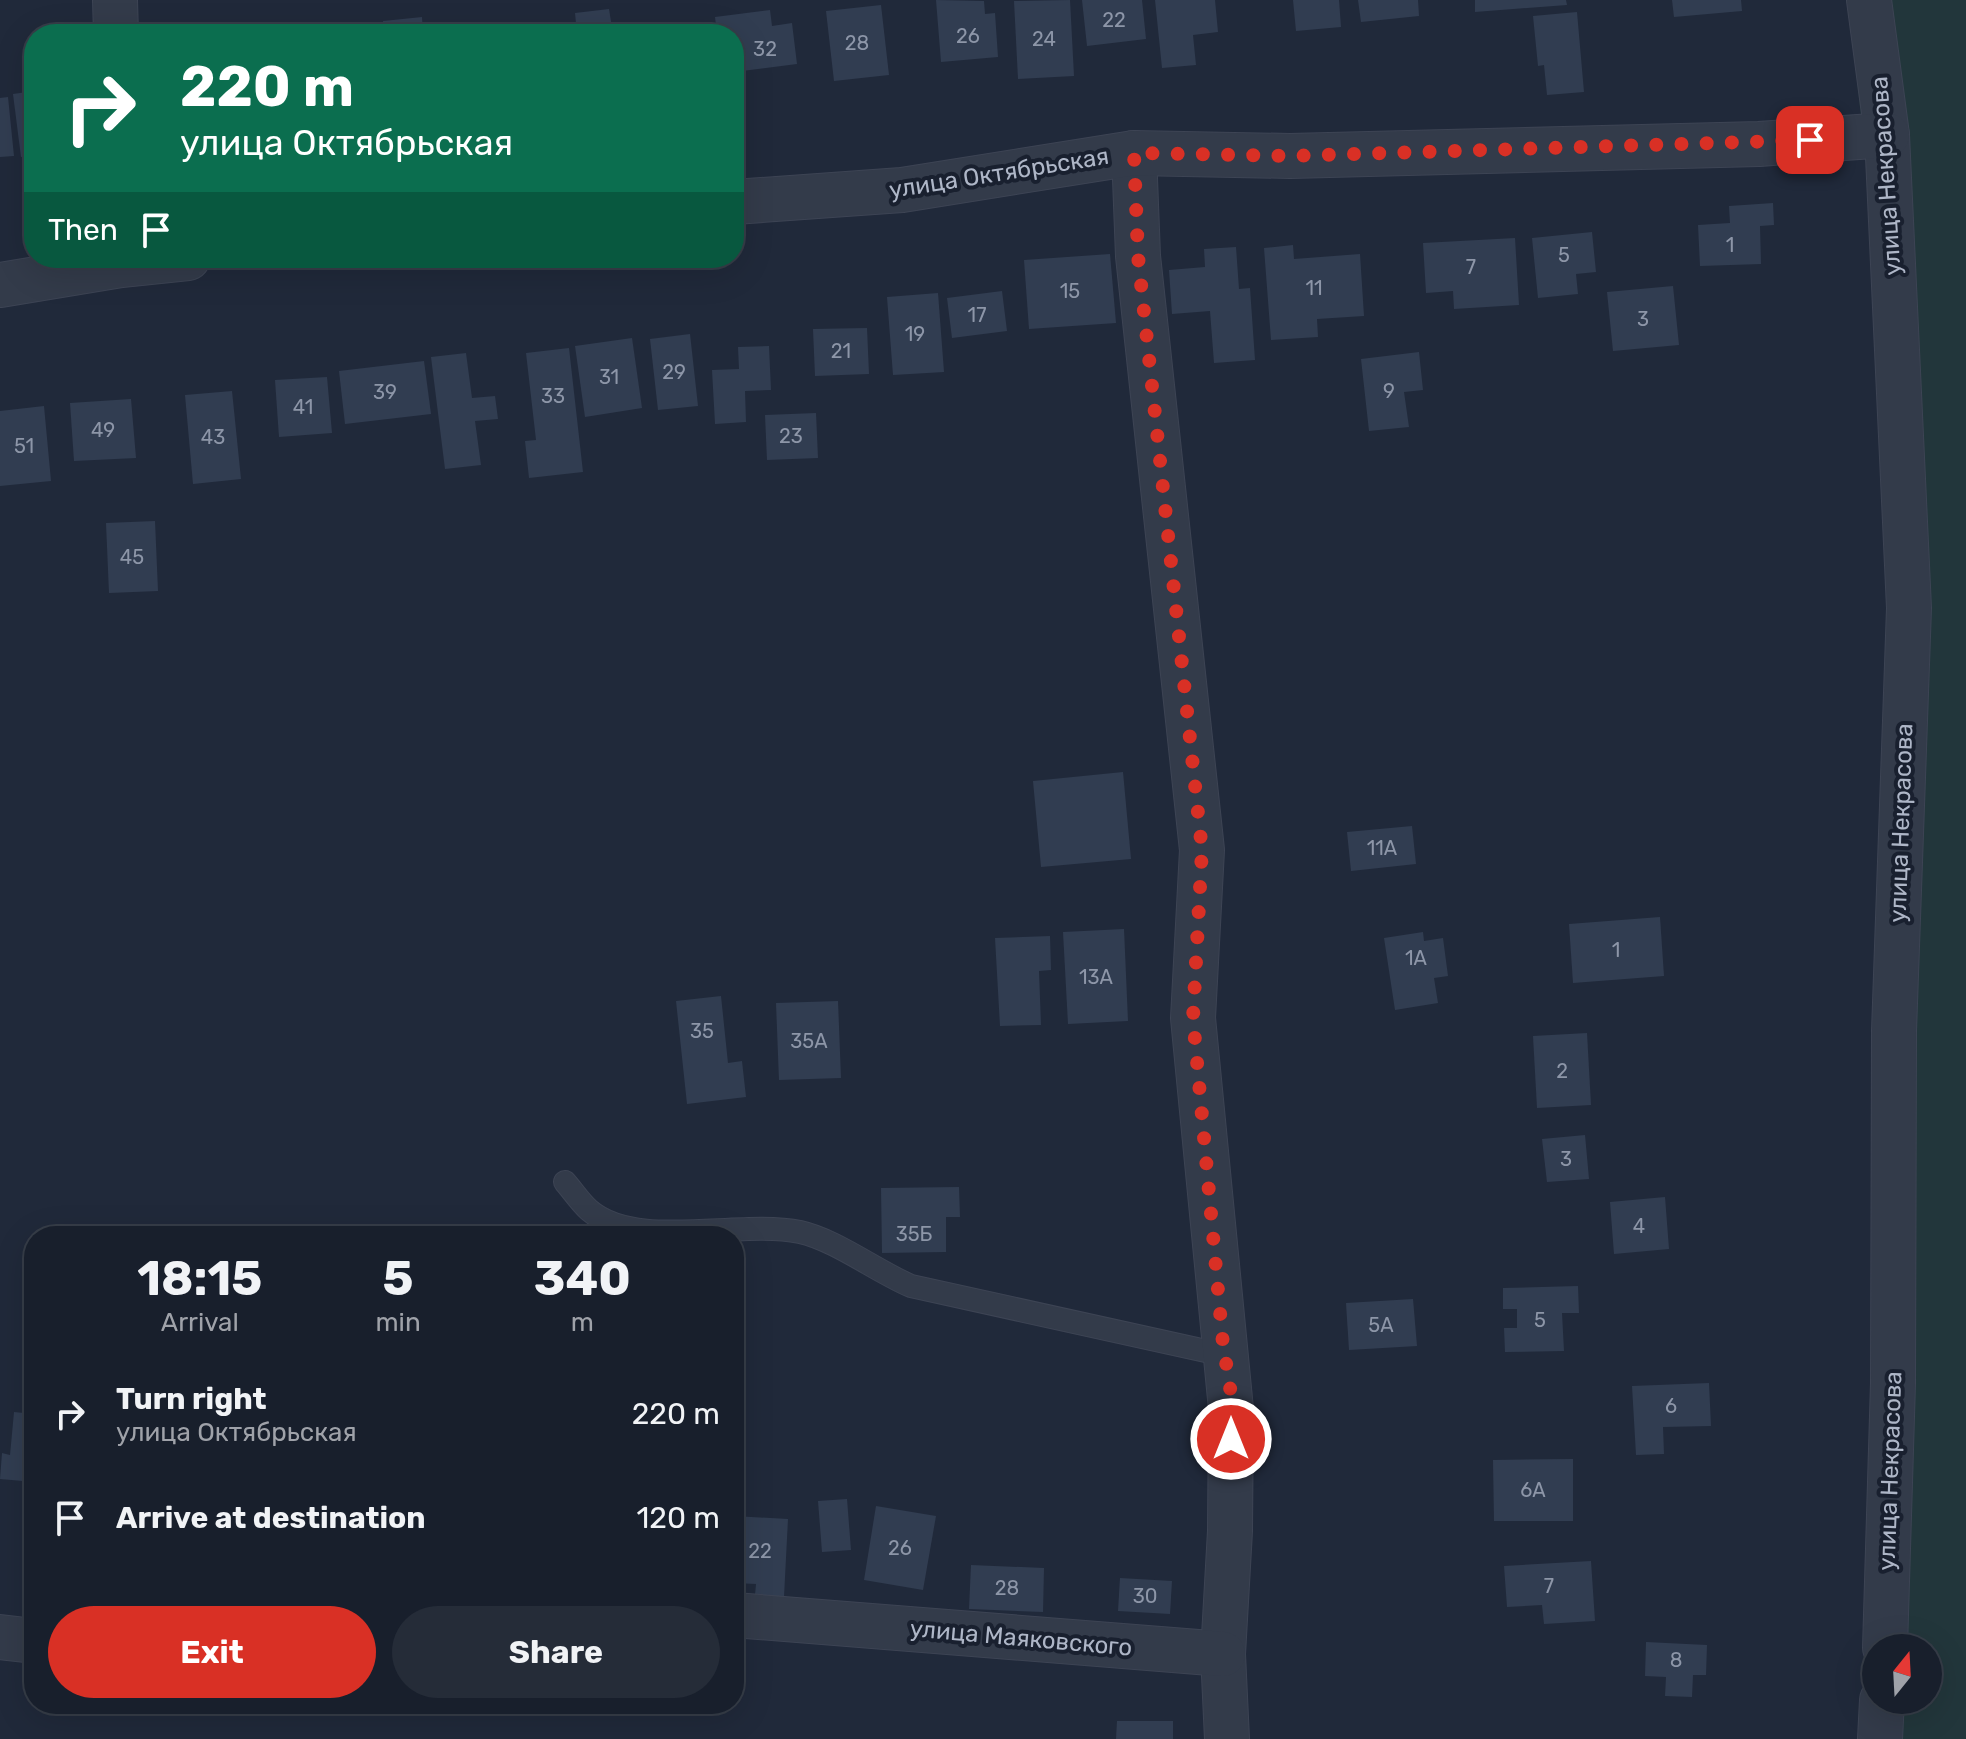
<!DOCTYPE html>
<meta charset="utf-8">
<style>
:root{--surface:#181f2c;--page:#252c38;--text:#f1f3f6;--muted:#9fa2a9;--line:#363d48;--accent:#d93025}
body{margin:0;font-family:Rubik,sans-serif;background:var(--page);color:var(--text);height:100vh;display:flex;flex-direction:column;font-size:30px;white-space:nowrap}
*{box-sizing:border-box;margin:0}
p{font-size:26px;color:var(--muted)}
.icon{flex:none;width:44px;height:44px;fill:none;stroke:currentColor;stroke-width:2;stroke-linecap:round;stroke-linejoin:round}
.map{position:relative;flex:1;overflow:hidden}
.panel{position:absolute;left:24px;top:1226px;width:720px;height:488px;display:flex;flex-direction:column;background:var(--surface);border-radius:32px;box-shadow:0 8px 32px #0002,0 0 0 2px var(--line)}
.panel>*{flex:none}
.hud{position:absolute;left:24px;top:24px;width:720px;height:244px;border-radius:32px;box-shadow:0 8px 32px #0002,0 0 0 2px var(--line);background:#0b6e4f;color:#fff;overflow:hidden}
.needle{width:52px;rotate:18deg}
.fabs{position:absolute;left:1862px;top:1634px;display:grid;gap:16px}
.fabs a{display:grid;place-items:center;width:80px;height:80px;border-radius:50%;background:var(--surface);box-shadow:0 8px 32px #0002,0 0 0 2px var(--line);font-size:40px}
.pin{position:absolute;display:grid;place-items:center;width:68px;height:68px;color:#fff;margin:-34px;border-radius:16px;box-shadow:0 4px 12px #0006}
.me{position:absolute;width:88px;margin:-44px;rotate:0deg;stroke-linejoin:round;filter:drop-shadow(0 0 6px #0008)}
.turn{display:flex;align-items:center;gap:28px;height:168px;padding:0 24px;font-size:36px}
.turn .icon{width:104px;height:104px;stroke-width:2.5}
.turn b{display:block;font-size:56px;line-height:68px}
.then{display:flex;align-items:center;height:76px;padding:0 24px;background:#0003;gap:16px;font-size:30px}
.eta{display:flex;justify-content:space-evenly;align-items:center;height:136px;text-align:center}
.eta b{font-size:48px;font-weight:700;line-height:56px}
.button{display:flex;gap:16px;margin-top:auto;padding:16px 24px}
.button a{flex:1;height:92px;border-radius:48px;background:var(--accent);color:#fff;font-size:32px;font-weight:700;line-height:92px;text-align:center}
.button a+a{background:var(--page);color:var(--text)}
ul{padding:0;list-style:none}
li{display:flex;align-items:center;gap:24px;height:104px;padding:0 24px}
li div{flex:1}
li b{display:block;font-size:30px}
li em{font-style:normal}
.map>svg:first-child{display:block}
</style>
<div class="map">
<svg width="1966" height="1739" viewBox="0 0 1966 1739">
<rect width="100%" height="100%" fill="#20293a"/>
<path fill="#22363b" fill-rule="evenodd" d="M 1848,0 L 1966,0 L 1966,1739 L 1860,1739 L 1893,1383 L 1892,243 L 1875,244 ZM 1876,1648 L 1928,1648 L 1928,1700 L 1876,1700 Z"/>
<g fill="#313d51">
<path d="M 936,0 L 984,1 L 985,14 L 995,13 L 998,57 L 941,62 Z"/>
<path d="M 1070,0 L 1074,76 L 1018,79 L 1014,1 Z"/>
<path d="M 1082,0 L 1142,0 L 1146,39 L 1087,46 Z"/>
<path d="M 1155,0 L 1215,0 L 1218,32 L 1193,35 L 1196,65 L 1162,68 Z"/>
<path d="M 1293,0 L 1339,0 L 1341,27 L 1296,31 Z"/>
<path d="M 1358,0 L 1418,0 L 1419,16 L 1361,22 Z"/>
<path d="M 1475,0 L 1566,0 L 1567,5 L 1475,12 Z"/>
<path d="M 1672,0 L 1741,0 L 1742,11 L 1674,17 Z"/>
<path d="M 881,5 L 889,75 L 834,81 L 826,11 Z"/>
<path d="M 609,9 L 613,34 L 577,34 L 575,13 Z"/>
<path d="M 770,10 L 772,26 L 792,23 L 797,64 L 734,72 L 734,34 L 717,34 L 715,17 Z"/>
<path d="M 1577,12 L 1584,92 L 1547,95 L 1544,65 L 1538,66 L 1533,16 Z"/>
<path d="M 422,17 L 423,34 L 384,34 L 383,21 Z"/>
<path d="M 34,91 L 34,155 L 21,157 L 13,94 Z"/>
<path d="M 8,97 L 14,156 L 0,157 L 0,98 Z"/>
<path d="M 1773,203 L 1774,225 L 1760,226 L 1761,264 L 1700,266 L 1698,225 L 1730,223 L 1729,206 Z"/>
<path d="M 1592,232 L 1596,272 L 1576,274 L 1578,294 L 1538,298 L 1532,238 Z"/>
<path d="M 1515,238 L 1519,305 L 1454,309 L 1453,291 L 1426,293 L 1423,243 Z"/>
<path d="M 1293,245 L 1294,259 L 1360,254 L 1364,316 L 1317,319 L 1318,337 L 1271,340 L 1264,248 Z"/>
<path d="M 1236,247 L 1239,289 L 1250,288 L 1255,360 L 1214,363 L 1210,311 L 1172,314 L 1169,270 L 1205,267 L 1204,249 Z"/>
<path d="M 1110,254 L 1116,323 L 1029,329 L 1024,260 Z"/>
<path d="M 1673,286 L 1679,345 L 1613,351 L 1607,292 Z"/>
<path d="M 1002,291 L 1007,331 L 952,338 L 947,298 Z"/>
<path d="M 938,293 L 944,372 L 893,375 L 887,297 Z"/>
<path d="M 867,328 L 869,374 L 815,376 L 813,329 Z"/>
<path d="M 690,334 L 698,406 L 658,410 L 650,339 Z"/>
<path d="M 632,338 L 642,408 L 585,417 L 575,346 Z"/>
<path d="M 769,346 L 771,390 L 745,391 L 746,422 L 715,424 L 712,370 L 739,369 L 738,347 Z"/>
<path d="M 569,348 L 583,472 L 529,478 L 525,441 L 536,440 L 526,353 Z"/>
<path d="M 1419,352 L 1423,390 L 1404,392 L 1409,427 L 1369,431 L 1361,359 Z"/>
<path d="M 466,353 L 472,398 L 495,396 L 498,419 L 475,421 L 481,465 L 445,469 L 431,357 Z"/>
<path d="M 424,361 L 431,414 L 345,424 L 339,371 Z"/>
<path d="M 327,377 L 332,433 L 279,437 L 275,380 Z"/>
<path d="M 232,391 L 241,479 L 193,484 L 185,395 Z"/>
<path d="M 131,399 L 136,458 L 74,461 L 70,403 Z"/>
<path d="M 44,406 L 51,481 L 0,486 L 0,411 Z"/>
<path d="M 816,413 L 818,458 L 767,460 L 765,415 Z"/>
<path d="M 155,521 L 158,591 L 109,593 L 106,523 Z"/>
<path d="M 1123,772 L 1131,859 L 1041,867 L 1033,781 Z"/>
<path d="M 1412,826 L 1416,864 L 1351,871 L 1347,832 Z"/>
<path d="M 1660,917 L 1664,976 L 1573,983 L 1569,924 Z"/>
<path d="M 1124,929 L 1128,1021 L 1068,1024 L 1063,932 Z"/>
<path d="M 1423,932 L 1424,941 L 1443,938 L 1448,976 L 1434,978 L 1438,1003 L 1395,1010 L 1384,938 Z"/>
<path d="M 1050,936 L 1051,970 L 1039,971 L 1041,1025 L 1000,1026 L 995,938 Z"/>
<path d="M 721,996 L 728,1063 L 742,1061 L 746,1097 L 687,1104 L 676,1001 Z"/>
<path d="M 838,1001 L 841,1078 L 779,1080 L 776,1003 Z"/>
<path d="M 1587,1033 L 1591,1105 L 1537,1108 L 1533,1036 Z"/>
<path d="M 1585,1135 L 1589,1179 L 1547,1182 L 1542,1139 Z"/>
<path d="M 959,1187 L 960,1217 L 946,1217 L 946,1252 L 882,1253 L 881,1188 Z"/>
<path d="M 1665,1197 L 1669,1249 L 1614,1254 L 1610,1202 Z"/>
<path d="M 1578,1286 L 1579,1313 L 1562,1313 L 1564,1351 L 1505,1352 L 1504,1328 L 1517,1328 L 1517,1309 L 1503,1309 L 1503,1288 Z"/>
<path d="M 1413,1299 L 1417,1346 L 1349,1350 L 1346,1303 Z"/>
<path d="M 1709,1383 L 1711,1426 L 1663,1427 L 1664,1454 L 1636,1455 L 1632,1386 Z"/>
<path d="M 14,1412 L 34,1414 L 34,1482 L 0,1479 L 2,1453 L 10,1455 Z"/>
<path d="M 1573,1459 L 1573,1521 L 1494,1521 L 1493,1460 Z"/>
<path d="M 847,1499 L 851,1550 L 822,1552 L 818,1501 Z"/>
<path d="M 876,1506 L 936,1516 L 923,1590 L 864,1580 Z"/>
<path d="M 734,1516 L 788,1519 L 784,1597 L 755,1595 L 756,1584 L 734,1583 Z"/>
<path d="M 1591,1561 L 1595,1621 L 1544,1624 L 1542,1605 L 1507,1607 L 1504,1566 Z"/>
<path d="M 971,1565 L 1044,1568 L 1043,1612 L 969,1609 Z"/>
<path d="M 1120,1578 L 1172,1581 L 1170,1614 L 1118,1611 Z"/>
<path d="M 1646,1642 L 1707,1645 L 1706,1675 L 1693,1675 L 1692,1697 L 1665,1696 L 1666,1677 L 1645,1676 Z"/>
<path d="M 1117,1721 L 1173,1721 L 1173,1739 L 1116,1739 Z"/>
</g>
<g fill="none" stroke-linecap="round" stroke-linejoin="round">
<g stroke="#3d4454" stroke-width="24">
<path id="lane" d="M 565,1182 C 573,1191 580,1202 589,1210 C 636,1251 740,1219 800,1232 C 836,1240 876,1271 911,1286 L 1224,1355"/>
</g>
<g stroke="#3d4454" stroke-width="46">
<g id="street">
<path d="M 115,0 L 116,34"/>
<path d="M 1869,0 L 1887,135 L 1909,608 L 1894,1031 L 1893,1383 L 1885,1648"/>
<path d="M 1134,153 L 1138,256 L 1202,850 L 1193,1018 L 1231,1409 L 1230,1531 L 1223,1654 L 1227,1739"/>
<path d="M 734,202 L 902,190 L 1134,153 L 1290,156 L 1759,144 L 1887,135"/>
<path d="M 0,285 L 121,265 L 188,258"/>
<path d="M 734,1615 L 1223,1654"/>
<path d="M 0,1637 L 34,1641"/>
<path d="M 1880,1739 L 1882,1700"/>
</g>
</g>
<use href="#lane" stroke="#333b4a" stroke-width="22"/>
<use href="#street" stroke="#333b4a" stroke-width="44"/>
</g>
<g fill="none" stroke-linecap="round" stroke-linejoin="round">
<path stroke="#d93025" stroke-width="14" stroke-dasharray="0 25.2" d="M 1231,1439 L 1230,1379 L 1224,1355 L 1193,1018 L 1202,850 L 1138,256 L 1134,153 L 1290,156 L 1810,140"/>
</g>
<g text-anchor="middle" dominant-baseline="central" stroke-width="8" stroke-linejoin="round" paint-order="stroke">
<g font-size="20" fill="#8d96a8">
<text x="1114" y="20">22</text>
<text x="968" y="36">26</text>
<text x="1044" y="39">24</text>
<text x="857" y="43">28</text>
<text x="765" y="49">32</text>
<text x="1730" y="245">1</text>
<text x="1564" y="255">5</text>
<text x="1471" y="267">7</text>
<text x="1314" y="288">11</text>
<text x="1070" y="291">15</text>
<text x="977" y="315">17</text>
<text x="1643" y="319">3</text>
<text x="915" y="334">19</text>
<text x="841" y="351">21</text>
<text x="674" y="372">29</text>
<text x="609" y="377">31</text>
<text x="1389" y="391">9</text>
<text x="385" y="392">39</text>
<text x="553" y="396">33</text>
<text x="303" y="407">41</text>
<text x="103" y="430">49</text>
<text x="791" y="436">23</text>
<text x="213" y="437">43</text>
<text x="24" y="446">51</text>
<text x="132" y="557">45</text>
<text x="1382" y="848">11А</text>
<text x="1616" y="950">1</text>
<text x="1416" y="958">1А</text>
<text x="1096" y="977">13А</text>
<text x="702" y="1031">35</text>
<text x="809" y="1041">35А</text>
<text x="1562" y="1071">2</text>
<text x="1566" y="1159">3</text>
<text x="1639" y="1226">4</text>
<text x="914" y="1234">35Б</text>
<text x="1540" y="1320">5</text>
<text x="1381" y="1325">5А</text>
<text x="1671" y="1406">6</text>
<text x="1533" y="1490">6А</text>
<text x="900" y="1548">26</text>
<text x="760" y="1551">22</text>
<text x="1549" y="1586">7</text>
<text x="1007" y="1588">28</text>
<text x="1145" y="1596">30</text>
<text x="1676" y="1660">8</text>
</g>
<g font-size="24" fill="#aeb6c7" stroke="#19202f">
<text transform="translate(999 173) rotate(-9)">улица Октябрьская</text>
<text transform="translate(1886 176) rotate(-94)">улица Некрасова</text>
<text transform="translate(1901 823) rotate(-88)">улица Некрасова</text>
<text transform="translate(1890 1471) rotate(-88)">улица Некрасова</text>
<text transform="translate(1021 1638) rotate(5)">улица Маяковского</text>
</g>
</g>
</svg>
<div class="fabs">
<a><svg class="needle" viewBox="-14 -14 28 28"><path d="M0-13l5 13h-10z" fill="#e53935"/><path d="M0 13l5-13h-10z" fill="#9fa2a9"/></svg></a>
</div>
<div class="pin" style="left:1810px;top:140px;background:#d93025"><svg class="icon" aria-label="arrive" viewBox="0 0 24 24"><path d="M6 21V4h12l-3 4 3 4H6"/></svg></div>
<svg class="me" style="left:1231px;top:1439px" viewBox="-20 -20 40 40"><circle r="17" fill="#d93025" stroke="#fff" stroke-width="3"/><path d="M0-11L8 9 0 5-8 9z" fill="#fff"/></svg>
<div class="hud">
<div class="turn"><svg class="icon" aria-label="right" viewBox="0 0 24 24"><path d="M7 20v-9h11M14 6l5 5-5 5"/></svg><div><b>220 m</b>улица Октябрьская</div></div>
<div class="then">Then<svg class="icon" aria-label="arrive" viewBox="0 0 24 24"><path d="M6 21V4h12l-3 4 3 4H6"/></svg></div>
</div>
<section class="panel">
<div class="eta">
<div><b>18:15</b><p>Arrival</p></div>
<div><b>5</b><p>min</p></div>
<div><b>340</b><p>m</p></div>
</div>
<ul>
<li><svg class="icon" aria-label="right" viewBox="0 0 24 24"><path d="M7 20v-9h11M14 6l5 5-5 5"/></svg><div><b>Turn right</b><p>улица Октябрьская</p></div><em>220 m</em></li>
<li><svg class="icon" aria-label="arrive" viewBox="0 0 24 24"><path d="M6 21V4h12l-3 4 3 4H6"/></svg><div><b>Arrive at destination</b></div><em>120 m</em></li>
</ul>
<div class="button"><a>Exit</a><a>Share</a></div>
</section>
</div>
